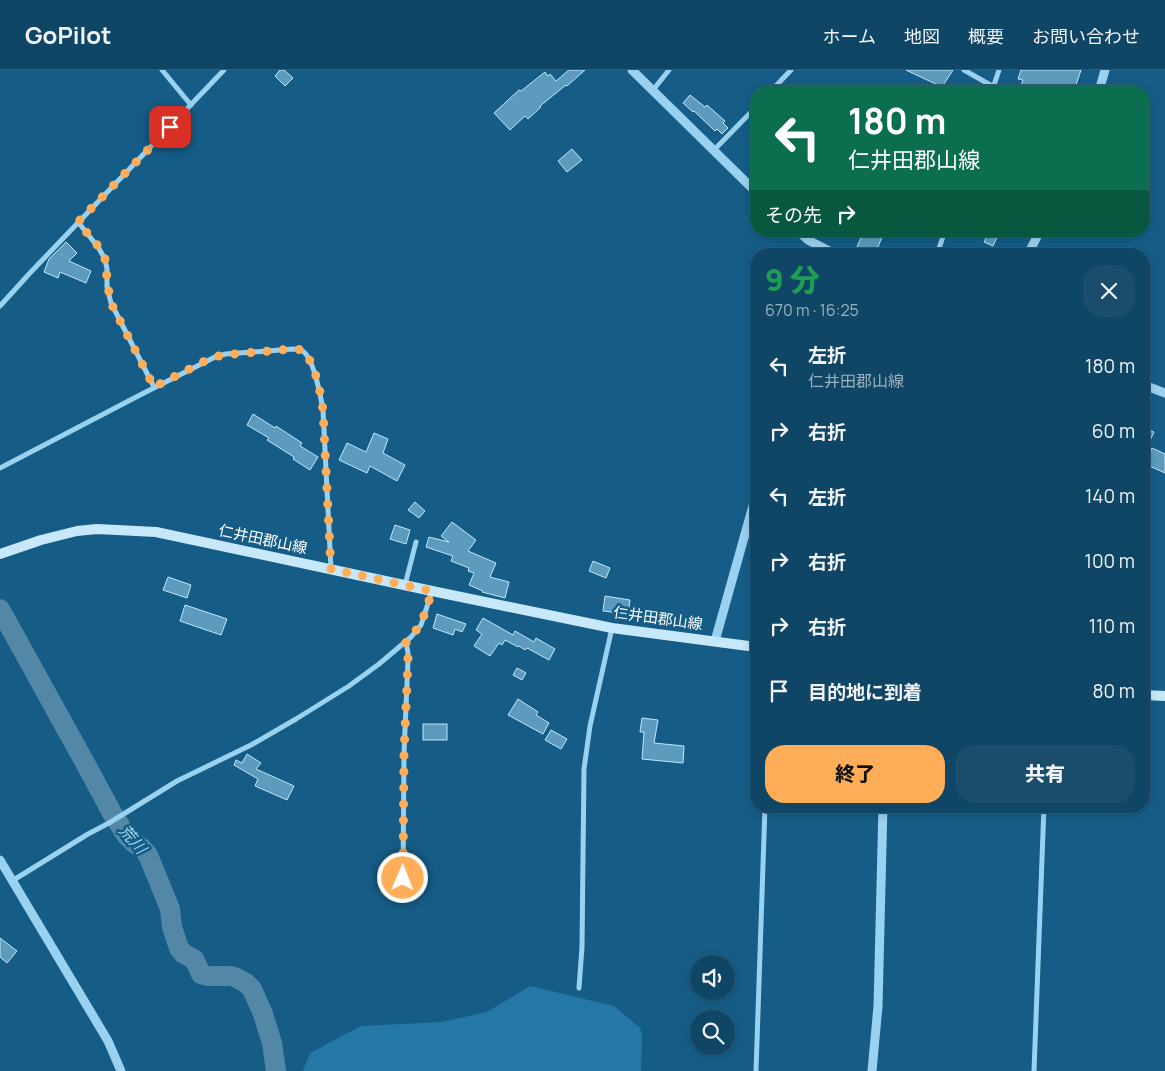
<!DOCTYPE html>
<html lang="ja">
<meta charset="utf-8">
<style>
:root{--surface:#104665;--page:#194d6b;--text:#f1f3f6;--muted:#9cb1bf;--line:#305e79;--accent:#ffad58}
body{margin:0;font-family:Manrope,"Noto Sans JP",sans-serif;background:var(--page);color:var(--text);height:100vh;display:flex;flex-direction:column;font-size:19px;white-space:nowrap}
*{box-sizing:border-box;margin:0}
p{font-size:16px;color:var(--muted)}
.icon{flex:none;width:28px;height:28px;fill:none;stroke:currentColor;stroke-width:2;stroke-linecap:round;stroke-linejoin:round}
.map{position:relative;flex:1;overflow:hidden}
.details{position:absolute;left:750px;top:178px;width:400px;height:565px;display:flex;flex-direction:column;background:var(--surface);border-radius:20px;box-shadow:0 2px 8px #0003,0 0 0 1px var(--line)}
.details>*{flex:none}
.hud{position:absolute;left:750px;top:15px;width:400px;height:152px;border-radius:20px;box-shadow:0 2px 8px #0003,0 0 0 1px var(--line);background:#0b6e4f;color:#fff;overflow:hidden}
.controls{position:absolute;left:690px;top:885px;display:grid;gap:10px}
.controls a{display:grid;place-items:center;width:45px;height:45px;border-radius:50%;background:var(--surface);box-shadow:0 2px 8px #0003,0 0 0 1px var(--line);font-size:25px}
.pin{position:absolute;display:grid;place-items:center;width:42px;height:42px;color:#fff;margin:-21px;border-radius:10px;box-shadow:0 2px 8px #0006}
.me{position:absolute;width:55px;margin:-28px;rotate:1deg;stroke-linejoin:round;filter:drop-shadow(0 0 4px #0008)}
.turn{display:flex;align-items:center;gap:18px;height:105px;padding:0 15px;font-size:22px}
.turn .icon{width:65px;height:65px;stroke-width:2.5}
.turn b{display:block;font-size:35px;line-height:42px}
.then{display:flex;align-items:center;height:48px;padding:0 15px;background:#0003;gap:10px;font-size:19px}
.round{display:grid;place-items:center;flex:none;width:52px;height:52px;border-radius:20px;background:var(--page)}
.headline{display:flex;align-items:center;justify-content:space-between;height:85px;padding:0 15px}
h1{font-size:30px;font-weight:800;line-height:38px;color:#1e9e55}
.action{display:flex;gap:10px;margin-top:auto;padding:10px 15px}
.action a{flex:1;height:58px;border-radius:20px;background:var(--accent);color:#111;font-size:20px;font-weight:800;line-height:58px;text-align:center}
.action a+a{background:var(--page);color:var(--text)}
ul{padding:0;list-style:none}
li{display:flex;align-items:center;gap:15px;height:65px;padding:0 15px}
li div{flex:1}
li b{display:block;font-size:19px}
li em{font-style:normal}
header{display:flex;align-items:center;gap:30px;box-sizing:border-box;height:70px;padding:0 25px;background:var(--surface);border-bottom:1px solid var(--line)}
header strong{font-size:24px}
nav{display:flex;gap:28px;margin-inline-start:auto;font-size:18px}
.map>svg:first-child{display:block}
</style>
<header>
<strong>GoPilot</strong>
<nav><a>ホーム</a><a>地図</a><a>概要</a><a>お問い合わせ</a></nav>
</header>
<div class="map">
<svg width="1165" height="1001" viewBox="0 0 1165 1001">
<rect width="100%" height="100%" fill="#155d87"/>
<path fill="#2478a5" d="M 530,916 L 614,936 L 640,958 L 642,966 L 641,1001 L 303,1001 L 310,983 L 361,956 L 442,952 L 487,942 Z"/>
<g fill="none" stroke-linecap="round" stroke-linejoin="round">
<path stroke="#5287a6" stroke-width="20" d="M 0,539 L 84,691 L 112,743 L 126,765 L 134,773 L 142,778 L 148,785 L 170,839 L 172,857 L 179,878 L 184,884 L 194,889 L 201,904 L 207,906 L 230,906 L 235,907 L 246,913 L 252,919 L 263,944 L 272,973 L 276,1001"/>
</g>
<g fill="#5c9bbd" stroke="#c0e6fb">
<path d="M 280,0 L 284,0 L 293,8 L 285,16 L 275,6 Z"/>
<path d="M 569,0 L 585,0 L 567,16 L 566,15 L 540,36 L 541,37 L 528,49 L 525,46 L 510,60 L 494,43 L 519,20 L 521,21 L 545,2 L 548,6 L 550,4 L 556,11 Z"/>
<path d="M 906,0 L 953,0 L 942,17 Z"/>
<path d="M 1021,0 L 1081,0 L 1074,21 L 1019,21 L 1023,10 L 1018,9 Z"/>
<path d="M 690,25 L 705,37 L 707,35 L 725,51 L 723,53 L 728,58 L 722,64 L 717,59 L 715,61 L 694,41 L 693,42 L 683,33 Z"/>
<path d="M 572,79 L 582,90 L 567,102 L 558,91 Z"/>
<path d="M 864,161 L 875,161 L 883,165 L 875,184 L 867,184 L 856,179 Z"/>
<path d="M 989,161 L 998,165 L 993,176 L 984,172 Z"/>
<path d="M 66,172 L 77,183 L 69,191 L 91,201 L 86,213 L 60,202 L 58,208 L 44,202 L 49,189 Z"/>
<path d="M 253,344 L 275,358 L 276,356 L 302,373 L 300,376 L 318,387 L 310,400 L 293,389 L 294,387 L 267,370 L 269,368 L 247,355 Z"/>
<path d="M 1144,358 L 1154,362 L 1144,383 Z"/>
<path d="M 374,363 L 388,369 L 383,383 L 405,395 L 397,411 L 370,396 L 367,403 L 339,390 L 347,373 L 366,382 Z"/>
<path d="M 1152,378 L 1165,384 L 1165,403 L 1145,394 Z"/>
<path d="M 415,432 L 425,441 L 419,448 L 408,440 Z"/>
<path d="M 452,452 L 476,470 L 468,481 L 496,493 L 490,507 L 509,512 L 505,528 L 482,522 L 483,521 L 469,515 L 474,503 L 468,501 L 469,498 L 451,491 L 453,486 L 426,477 L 429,467 L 449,472 L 441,466 Z"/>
<path d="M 395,455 L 410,460 L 406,474 L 390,469 Z"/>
<path d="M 593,491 L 610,498 L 606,508 L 589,501 Z"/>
<path d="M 168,507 L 191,515 L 187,528 L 163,520 Z"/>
<path d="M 605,526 L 630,530 L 628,544 L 603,541 Z"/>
<path d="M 185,535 L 227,549 L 221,565 L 180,551 Z"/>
<path d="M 437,544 L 466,554 L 462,562 L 455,559 L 453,565 L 433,558 Z"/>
<path d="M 483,548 L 513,565 L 515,561 L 534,572 L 536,568 L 555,579 L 549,590 L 527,578 L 525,580 L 519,576 L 518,577 L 505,570 L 502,575 L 499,573 L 490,586 L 474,576 L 482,564 L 476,560 Z"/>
<path d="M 517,598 L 526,603 L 522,610 L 513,605 Z"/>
<path d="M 518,629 L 538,642 L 536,645 L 549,653 L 543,664 L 508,645 Z"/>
<path d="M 642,648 L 658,650 L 654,673 L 684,676 L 683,693 L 642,689 L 644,662 L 640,662 Z"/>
<rect x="423" y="654" width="24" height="16"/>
<path d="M 551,660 L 567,669 L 561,679 L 545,670 Z"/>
<path d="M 247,684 L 261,693 L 256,699 L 294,716 L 287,730 L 255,716 L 258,709 L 234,695 L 236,690 L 242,693 Z"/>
<path d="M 0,868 L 17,881 L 7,893 L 0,887 Z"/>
</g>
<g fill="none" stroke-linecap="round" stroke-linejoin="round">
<g stroke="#9ad1ee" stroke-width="5">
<path d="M 162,0 L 191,35"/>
<path d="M 964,0 L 994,17"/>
<path d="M 653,20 L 669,0"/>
<path d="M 771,21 L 791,0"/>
<path d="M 992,21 L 999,0"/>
<path d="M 714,80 L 756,37"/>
<path d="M 78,152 L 98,177 L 105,189 L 107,199 L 107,217 L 111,233 L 154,317"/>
<path d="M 937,184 L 945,161"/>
<path d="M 0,236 L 29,204 L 224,0"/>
<path d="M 0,398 L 140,325 L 217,286 L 226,284 L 293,279 C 297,279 301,279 304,282 C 314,291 321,327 323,340 L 331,499"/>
<path d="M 405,515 L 416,472"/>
<path d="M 403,808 L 404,683 L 408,591 L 408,583 L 406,572"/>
<path d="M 12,811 L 88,764 L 109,753 L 177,711 L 251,675 L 296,649 L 349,616 L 379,594 L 411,567 L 421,555 L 423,549 L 432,521"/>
<path d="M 579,918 L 582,877 L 584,699 L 590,656 L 612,558"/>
<path d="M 756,1001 L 765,736"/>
<path d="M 1034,1001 L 1044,736"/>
</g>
<g stroke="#9ad1ee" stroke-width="9">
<path d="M 632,0 L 756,122"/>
<path d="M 1099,21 L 1105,0"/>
<path d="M 798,161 L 808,170 L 835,184"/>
<path d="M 1028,184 L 1040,161"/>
<path d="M 1144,315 L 1165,323"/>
<path d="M 715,571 L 756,425"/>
<path d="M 0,790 L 108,971 L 121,1001"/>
<path d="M 872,1001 L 878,936 L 883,736"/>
</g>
<g stroke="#c7e8fa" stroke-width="10">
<path d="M 0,484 L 41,470 L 77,461 L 97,459 L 156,462 L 432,521 L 612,558 L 756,577"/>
<path d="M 1144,625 L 1165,626"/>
</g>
</g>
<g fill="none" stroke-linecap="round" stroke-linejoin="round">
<path stroke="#ffad58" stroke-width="9" stroke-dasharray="0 16.2" d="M 170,57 L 78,152 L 98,176 L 105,189 L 108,217 L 111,233 L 154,317 L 207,290 L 222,285 L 293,279 L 303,280 C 316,296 320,320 323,340 L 331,499 L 432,521 C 425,543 423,555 406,572 L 408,583 L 408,591 L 404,683 L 403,808"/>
</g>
<g text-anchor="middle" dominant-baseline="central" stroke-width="5" stroke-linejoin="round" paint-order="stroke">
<g font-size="15" fill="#fff" stroke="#155d87">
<text transform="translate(263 469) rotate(12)">仁井田郡山線</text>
<text transform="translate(658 548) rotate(8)">仁井田郡山線</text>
</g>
<g font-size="16" font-style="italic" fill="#a6daf6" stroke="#155d87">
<text transform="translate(133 769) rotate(49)">荒川</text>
</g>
</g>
</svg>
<div class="controls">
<a><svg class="icon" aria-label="sound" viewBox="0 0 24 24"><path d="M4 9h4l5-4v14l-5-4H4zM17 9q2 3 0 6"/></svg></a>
<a><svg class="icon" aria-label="search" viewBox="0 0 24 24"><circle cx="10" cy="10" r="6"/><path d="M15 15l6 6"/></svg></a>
</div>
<div class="pin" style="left:170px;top:57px;background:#d93025"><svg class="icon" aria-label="arrive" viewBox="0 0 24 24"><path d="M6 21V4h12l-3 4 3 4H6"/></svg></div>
<svg class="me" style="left:403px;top:808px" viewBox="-20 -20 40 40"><circle r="17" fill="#ffad58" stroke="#fff" stroke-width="3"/><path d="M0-11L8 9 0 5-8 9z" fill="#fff"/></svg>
<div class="hud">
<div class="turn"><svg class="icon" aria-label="left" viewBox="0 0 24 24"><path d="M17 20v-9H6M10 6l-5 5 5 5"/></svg><div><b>180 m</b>仁井田郡山線</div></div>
<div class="then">その先<svg class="icon" aria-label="right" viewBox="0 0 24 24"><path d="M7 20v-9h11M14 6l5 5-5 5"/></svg></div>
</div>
<section class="details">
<div class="headline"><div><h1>9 分</h1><p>670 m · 16:25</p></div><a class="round"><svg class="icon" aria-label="close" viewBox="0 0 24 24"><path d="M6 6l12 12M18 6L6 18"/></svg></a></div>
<ul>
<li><svg class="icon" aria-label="left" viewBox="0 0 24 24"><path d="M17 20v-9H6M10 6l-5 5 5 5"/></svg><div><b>左折</b><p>仁井田郡山線</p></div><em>180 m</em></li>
<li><svg class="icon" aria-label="right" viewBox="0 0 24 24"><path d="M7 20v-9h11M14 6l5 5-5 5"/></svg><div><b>右折</b></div><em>60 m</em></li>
<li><svg class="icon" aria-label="left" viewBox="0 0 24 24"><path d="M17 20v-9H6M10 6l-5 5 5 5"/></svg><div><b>左折</b></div><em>140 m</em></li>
<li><svg class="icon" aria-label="right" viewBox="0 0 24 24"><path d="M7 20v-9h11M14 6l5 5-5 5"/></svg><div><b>右折</b></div><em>100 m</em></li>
<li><svg class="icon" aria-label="right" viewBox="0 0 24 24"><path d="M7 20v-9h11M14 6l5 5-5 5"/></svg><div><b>右折</b></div><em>110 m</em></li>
<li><svg class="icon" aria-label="arrive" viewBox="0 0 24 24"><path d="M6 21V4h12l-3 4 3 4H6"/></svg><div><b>目的地に到着</b></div><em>80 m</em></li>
</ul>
<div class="action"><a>終了</a><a>共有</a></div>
</section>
</div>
